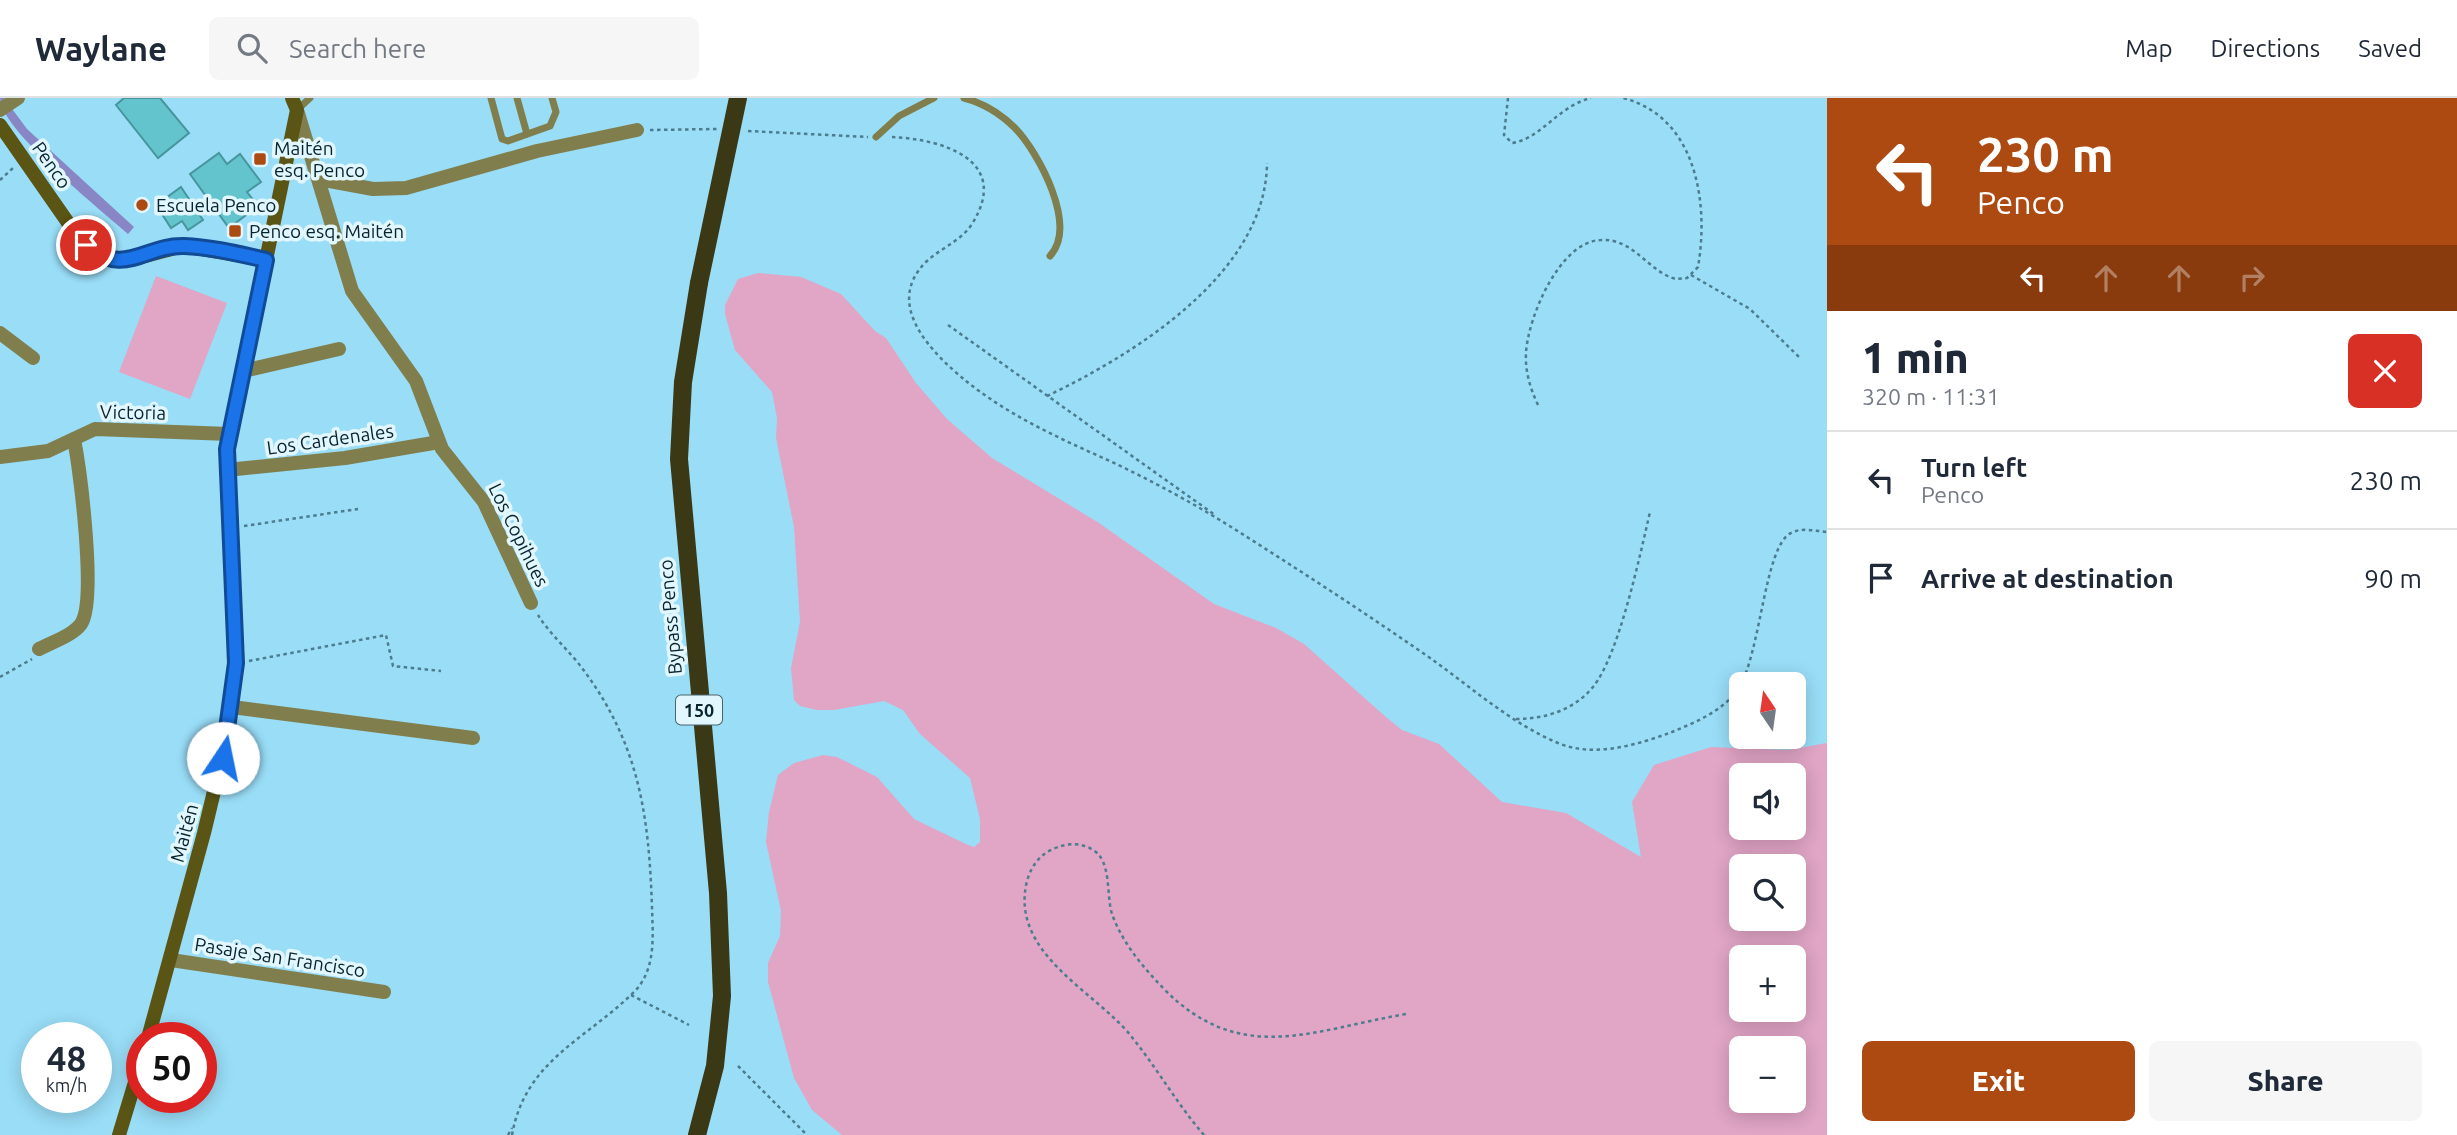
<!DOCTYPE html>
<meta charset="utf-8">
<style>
:root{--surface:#fff;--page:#f6f6f7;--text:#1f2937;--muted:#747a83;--line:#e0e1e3;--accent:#ad4a12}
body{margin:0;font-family:Ubuntu,sans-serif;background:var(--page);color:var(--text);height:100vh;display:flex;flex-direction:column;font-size:26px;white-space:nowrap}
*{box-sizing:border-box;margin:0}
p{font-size:23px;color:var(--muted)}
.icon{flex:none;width:38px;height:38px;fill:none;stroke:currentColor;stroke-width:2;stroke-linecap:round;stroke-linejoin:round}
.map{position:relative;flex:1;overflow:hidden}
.panel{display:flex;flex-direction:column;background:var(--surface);width:630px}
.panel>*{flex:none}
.hud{background:#ad4a12;color:#fff;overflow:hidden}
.needle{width:46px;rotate:347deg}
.tools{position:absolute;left:1729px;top:574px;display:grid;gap:14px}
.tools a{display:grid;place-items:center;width:77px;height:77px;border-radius:10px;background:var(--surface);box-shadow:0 4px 18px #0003;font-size:35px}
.speed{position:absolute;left:21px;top:924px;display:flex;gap:14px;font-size:35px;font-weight:700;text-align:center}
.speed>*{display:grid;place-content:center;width:91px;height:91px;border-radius:50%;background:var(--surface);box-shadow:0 4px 18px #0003;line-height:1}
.speed small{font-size:18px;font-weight:400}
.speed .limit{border:10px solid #d22;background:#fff;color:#111}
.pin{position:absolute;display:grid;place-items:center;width:60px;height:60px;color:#fff;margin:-30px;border:4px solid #fff;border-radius:50%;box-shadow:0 2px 7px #0007}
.me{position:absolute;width:77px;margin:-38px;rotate:11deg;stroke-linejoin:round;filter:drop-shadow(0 0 5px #0008)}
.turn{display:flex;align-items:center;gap:24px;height:147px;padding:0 35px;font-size:32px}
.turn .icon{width:91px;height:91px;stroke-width:2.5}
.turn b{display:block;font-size:49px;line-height:60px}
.lanes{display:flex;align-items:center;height:66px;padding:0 35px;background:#0003;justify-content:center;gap:35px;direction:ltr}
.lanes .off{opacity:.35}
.round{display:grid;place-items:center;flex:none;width:74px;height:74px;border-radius:10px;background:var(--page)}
.head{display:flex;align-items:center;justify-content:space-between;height:119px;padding:0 35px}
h1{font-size:42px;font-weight:800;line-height:52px}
.action{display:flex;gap:14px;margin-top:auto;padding:14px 35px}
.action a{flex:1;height:80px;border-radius:10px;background:var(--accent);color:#fff;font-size:28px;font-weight:800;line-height:80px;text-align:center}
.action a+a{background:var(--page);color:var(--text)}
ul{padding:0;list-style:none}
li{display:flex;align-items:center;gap:21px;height:98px;padding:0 35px;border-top:2px solid var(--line)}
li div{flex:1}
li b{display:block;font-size:26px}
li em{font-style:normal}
header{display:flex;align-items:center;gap:42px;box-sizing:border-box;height:98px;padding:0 35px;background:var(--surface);border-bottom:2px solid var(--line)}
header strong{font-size:33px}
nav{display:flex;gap:38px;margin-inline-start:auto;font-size:24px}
.search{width:490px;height:63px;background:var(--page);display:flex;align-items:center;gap:18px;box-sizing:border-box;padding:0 24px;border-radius:10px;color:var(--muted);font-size:26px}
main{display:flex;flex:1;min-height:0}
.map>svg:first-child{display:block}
</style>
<header>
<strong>Waylane</strong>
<div class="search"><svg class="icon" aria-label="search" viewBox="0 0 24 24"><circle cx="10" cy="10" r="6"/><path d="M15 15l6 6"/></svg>Search here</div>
<nav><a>Map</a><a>Directions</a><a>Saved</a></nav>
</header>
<main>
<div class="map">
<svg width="1827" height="1037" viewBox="0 0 1827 1037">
<rect width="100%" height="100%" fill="#99ddf7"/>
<g fill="#e1a5c6" fill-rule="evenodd">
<path d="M 758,175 L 801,179 L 841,196 L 875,233 L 886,240 L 916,285 L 947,321 L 992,360 L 1099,425 L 1214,506 L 1276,530 L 1304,546 L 1387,620 L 1402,632 L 1439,646 L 1502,704 L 1566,715 L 1641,759 L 1632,704 L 1654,667 L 1711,649 L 1788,652 L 1827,645 L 1827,1037 L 842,1037 L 812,1012 L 794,980 L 768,884 L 768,865 L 780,838 L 781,813 L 766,744 L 769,714 L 778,677 L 794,665 L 823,657 L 837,659 L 877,679 L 914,721 L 968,747 L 974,749 L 980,744 L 980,721 L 970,680 L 920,636 L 903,612 L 884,603 L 834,612 L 817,612 L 800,608 L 794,602 L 791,570 L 800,524 L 794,429 L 776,340 L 777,320 L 772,294 L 735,252 L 725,216 L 725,207 L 738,181 ZM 1741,677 L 1794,677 L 1794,730 L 1741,730 ZM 1741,768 L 1794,768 L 1794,821 L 1741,821 ZM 1741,859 L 1794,859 L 1794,912 L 1741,912 ZM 1741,950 L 1794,950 L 1794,1003 L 1741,1003 Z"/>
<path d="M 156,178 L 227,205 L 190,301 L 119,274 Z"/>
</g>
<path fill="#8886c4" d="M 0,0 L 4,0 L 27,31 L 134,129 L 128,136 C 101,112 0,31 0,0 Z"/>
<g fill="#63c4ce" stroke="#47959d" stroke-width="2">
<path d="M 124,0 L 160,0 L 189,35 L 158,60 L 116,7 Z"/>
<path d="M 219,55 L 227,66 L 240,56 L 261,84 L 247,94 L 258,108 L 229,130 L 190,76 Z"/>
<path d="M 181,89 L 203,122 L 188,132 L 182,123 L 171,130 L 160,113 L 171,106 L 166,100 Z"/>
</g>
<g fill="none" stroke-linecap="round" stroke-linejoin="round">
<g stroke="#4c7c8d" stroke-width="2.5" stroke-dasharray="3.5 3.5" stroke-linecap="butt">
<path d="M 1508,0 L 1504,37 L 1512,45 C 1541,41 1558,8 1591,0"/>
<path d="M 650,32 L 717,31"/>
<path d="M 748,33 L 868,39"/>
<path d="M 892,39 C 942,41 1012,62 972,126 C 961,143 941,150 927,163 C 882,206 932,255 966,283 C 1011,319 1061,341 1112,364 C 1152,383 1191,404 1228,427 C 1296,470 1364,514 1430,560 C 1471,589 1512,626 1558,645 C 1594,660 1637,647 1672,634 C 1696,624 1723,613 1738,591 C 1761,557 1764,448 1791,435 C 1802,429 1815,433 1827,434"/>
<path d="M 0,82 L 13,70"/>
<path d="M 1691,177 L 1750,211 L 1800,260"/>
<path d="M 948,227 L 1215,417"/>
<path d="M 1047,298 C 1135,256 1266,175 1267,65"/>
<path d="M 1538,307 C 1530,290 1525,273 1526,255 C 1528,219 1560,143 1601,142 C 1634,140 1648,174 1676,181 L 1687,180 L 1698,169 C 1709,106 1697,19 1623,0"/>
<path d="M 244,428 L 358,411"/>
<path d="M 249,563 L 386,537 L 393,568 L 441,573"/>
<path d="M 0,579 L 32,561"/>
<path d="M 1516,621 C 1545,621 1574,612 1593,589 C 1619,557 1640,457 1650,414"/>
<path d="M 631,897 L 689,927"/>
<path d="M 738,968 L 807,1037"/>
<path d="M 508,1037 L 512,1030"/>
<path d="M 512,1037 C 525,963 585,942 633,895 C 656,873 653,840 652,810 C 649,720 640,649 585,574 C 571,554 551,538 538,517"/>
<path d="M 1204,1037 C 1177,1006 1157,970 1131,938 C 1095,893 1009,855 1027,783 C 1031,769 1039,757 1053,751 C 1066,745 1081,744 1093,752 C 1112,763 1106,797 1112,816 C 1122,844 1142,868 1163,890 C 1240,969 1312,932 1406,916"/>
</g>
<g stroke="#817e4d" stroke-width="7">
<path d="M 491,0 L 502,41 L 508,43 L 550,28 L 556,14 L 552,0"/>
<path d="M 517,0 L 527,36"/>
<path d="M 964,0 C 983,5 1001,16 1015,30 C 1039,55 1078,128 1050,158"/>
<path d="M 297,12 L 310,0"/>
<path d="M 876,39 L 899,18 L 934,0"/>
</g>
<g stroke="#817e4d" stroke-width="14">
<path d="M 0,12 L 18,0"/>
<path d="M 297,12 L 352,193 L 416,283 L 442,351 L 484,404 L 531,505"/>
<path d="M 319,81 L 373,91 L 406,90 L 537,53 L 637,32"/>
<path d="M 0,235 L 33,260"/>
<path d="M 243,273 L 339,251"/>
<path d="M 0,359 L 48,353 L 95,331 L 229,336"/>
<path d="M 227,372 L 345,360 L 439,344"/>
<path d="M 39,551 C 52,544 72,538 81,526 C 97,503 80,372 74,341"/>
<path d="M 232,609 L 473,640"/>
<path d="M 171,862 L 384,894"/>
</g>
<g stroke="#5a5514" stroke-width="14">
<path d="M 0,27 L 78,139 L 104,159 L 130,162 L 183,148 L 266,162"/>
<path d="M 148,940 L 204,735 L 228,635 L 236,547 L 227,351 L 297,12 L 292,0"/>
<path d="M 119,1037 L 142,961"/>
</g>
<path stroke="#3b3816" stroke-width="18" d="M 697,1037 L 715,968 L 722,898 L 718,795 L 679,361 L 683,284 L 699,185"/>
<path stroke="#3b3816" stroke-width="18" d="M 699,185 L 738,0"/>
</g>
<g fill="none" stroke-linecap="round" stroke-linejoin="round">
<g stroke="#114b97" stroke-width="18">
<path id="route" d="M 86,147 C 125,180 144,147 184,148 C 211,149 239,156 266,162 L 227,351 L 236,565 L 223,660"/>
</g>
<use href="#route" stroke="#1a73e8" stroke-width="12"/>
</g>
<g fill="#ad4a12" stroke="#e2f6fe" stroke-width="2.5">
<rect x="253" y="54" width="14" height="14" rx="3.5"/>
<circle cx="142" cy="107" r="7"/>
<rect x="228" y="126" width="14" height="14" rx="3.5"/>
</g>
<g text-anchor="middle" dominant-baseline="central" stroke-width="7" stroke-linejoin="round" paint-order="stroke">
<rect fill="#e2f6fe" stroke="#49646d" stroke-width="2" x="676" y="597.5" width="46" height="29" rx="5"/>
<g font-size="18" font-weight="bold" fill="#08252f">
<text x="699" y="612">150</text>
</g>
<g font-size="19" fill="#08252f" stroke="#e2f6fe" text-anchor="start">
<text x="274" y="50">Maitén<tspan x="274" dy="22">esq. Penco</tspan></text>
<text x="156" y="107">Escuela Penco</text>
<text x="249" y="133">Penco esq. Maitén</text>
</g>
<g font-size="19" fill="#08252f" stroke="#e2f6fe">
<text transform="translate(52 67) rotate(55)">Penco</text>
<text transform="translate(133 314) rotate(1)">Victoria</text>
<text transform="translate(330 341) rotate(-8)">Los Cardenales</text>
<text transform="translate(519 437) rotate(64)">Los Copihues</text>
<text transform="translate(670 519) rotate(-95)">Bypass Penco</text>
<text transform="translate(184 735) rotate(-75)">Maitén</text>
<text transform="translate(280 859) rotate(9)">Pasaje San Francisco</text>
</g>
</g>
</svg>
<div class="tools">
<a><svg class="needle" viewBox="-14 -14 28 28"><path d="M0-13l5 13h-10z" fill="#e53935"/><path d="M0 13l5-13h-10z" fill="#747a83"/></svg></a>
<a><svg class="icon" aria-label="sound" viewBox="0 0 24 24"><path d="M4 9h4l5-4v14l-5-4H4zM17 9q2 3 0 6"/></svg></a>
<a><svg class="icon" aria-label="search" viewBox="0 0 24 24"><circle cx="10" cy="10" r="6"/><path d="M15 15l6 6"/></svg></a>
<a>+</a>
<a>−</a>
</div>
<div class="speed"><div>48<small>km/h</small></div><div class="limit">50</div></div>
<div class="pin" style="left:86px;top:147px;background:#d93025"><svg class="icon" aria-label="arrive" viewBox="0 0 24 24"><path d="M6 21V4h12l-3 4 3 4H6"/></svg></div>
<svg class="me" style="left:223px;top:660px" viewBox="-20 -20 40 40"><circle r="19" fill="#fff"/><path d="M0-13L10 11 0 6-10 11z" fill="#1a73e8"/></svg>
</div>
<section class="panel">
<div class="hud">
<div class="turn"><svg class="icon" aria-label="left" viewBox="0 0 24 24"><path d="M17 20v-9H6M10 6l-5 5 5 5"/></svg><div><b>230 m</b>Penco</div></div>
<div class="lanes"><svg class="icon" aria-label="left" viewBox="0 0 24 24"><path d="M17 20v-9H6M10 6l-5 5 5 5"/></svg><svg class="icon off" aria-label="ahead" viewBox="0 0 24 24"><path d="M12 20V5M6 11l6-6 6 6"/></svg><svg class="icon off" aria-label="ahead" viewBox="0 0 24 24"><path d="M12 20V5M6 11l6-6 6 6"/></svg><svg class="icon off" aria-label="right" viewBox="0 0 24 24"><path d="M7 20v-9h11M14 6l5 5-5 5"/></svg></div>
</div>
<div class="head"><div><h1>1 min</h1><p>320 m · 11:31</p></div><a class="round" style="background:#d93025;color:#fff"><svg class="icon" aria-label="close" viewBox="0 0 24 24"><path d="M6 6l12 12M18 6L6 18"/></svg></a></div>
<ul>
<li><svg class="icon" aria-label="left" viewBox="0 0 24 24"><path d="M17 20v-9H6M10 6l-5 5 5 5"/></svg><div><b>Turn left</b><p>Penco</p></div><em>230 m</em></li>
<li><svg class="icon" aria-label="arrive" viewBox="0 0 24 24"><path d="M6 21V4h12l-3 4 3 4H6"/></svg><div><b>Arrive at destination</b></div><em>90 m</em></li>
</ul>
<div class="action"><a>Exit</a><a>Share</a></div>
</section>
</main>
